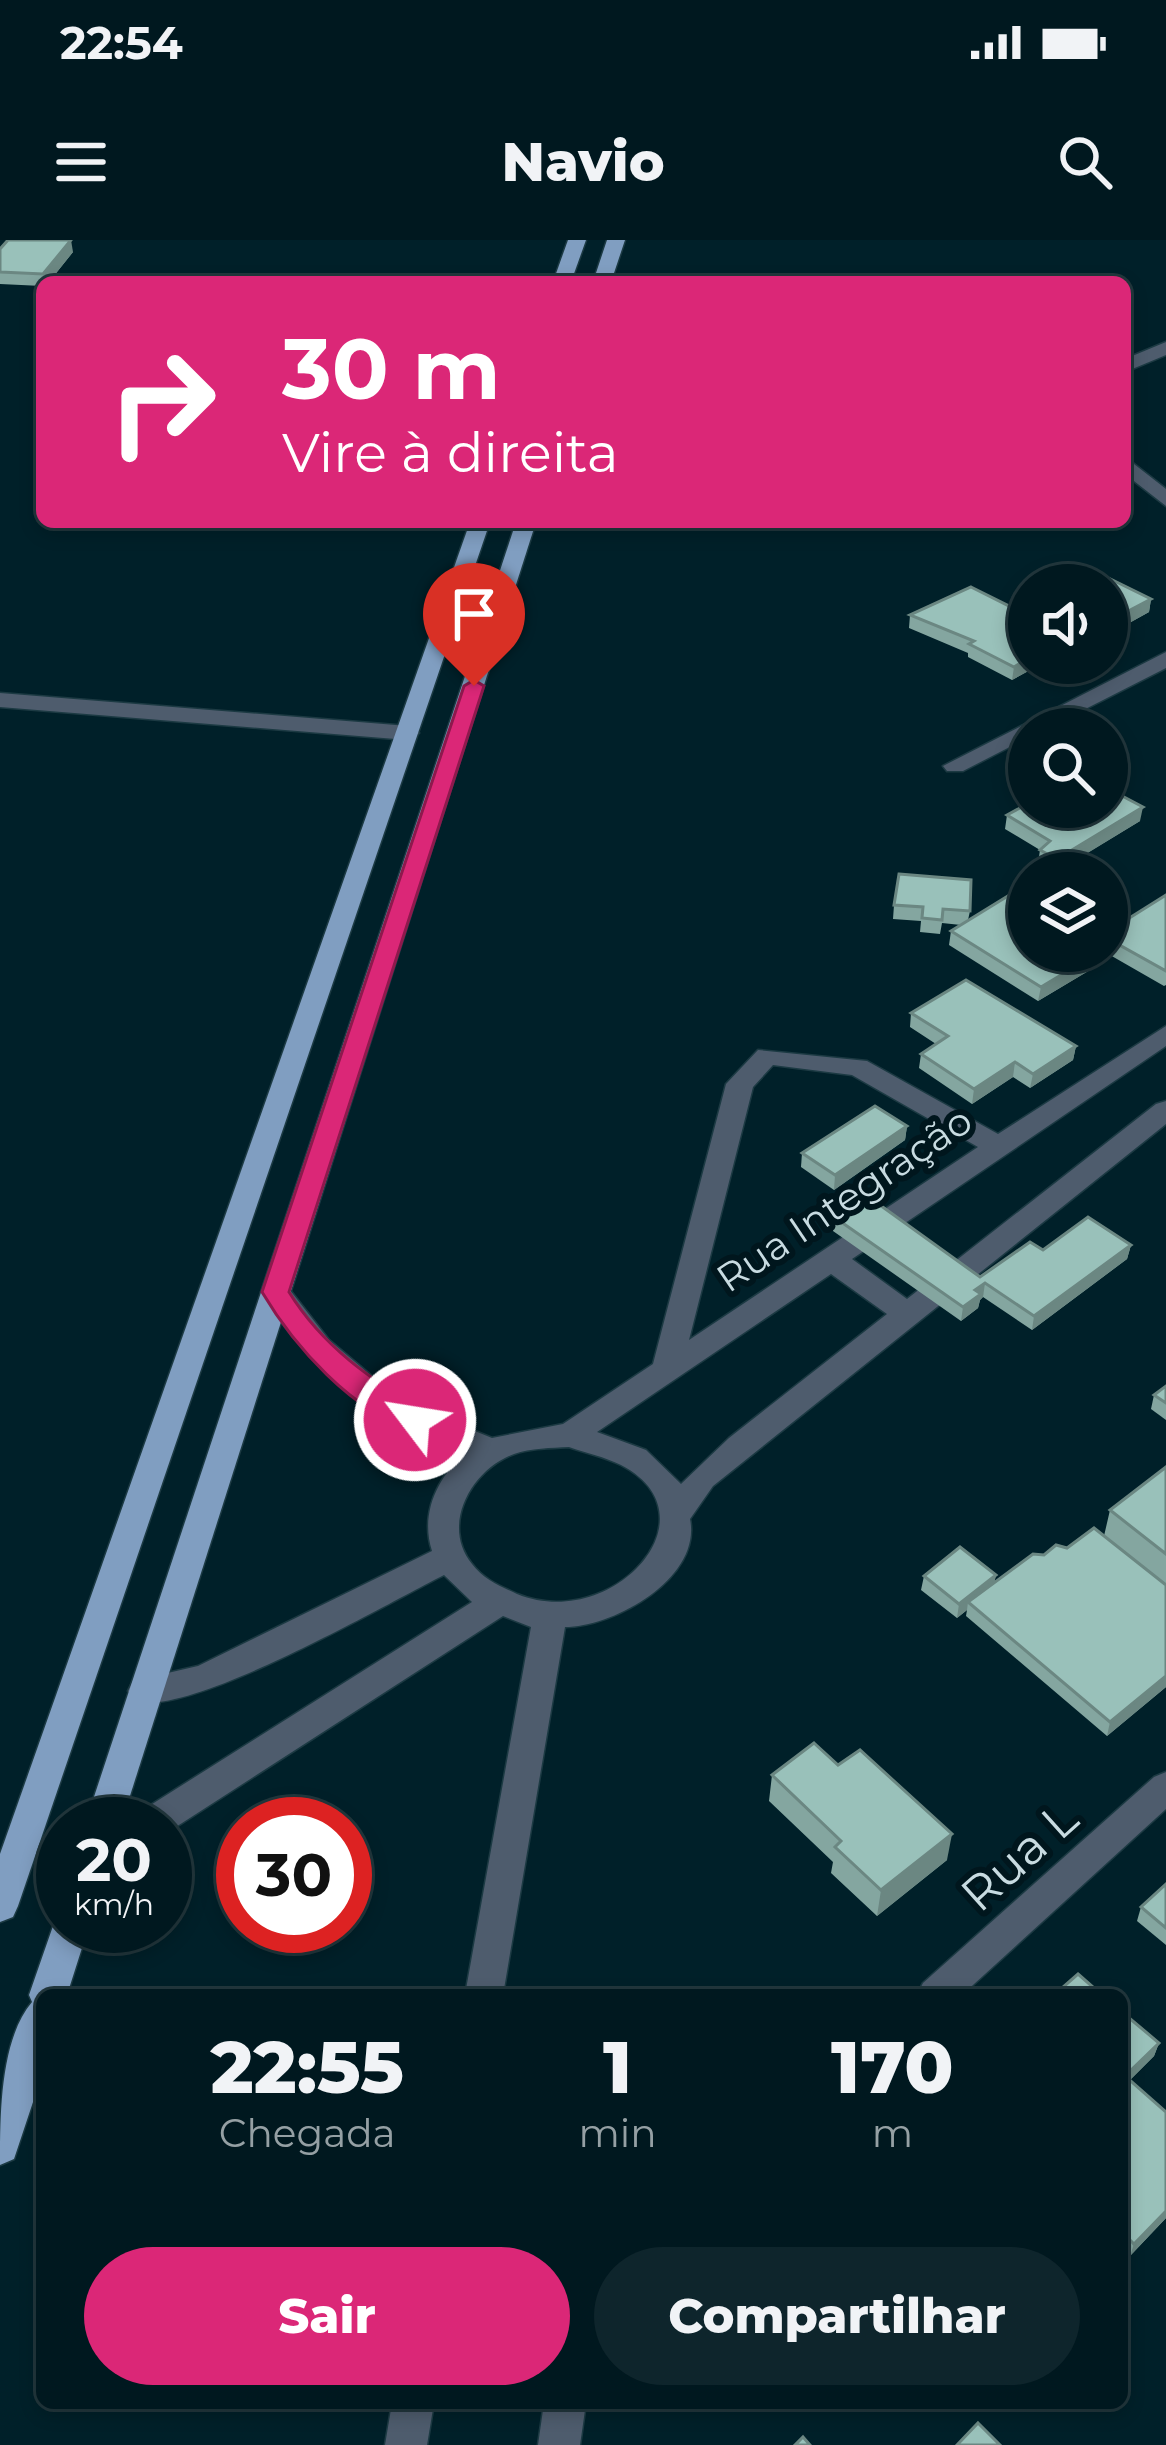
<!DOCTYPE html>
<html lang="pt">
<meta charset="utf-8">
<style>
:root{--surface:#00181f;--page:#0e252c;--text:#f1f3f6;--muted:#95a0a4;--line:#22373d;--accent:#db2777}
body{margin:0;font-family:Montserrat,sans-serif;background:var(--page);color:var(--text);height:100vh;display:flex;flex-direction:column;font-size:45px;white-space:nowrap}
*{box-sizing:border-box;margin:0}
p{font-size:39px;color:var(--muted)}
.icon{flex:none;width:66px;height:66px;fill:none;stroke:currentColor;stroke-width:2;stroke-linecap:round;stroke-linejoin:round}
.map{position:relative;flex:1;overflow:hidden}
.sheet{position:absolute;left:36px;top:1749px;width:1092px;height:420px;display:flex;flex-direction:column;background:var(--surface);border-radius:18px;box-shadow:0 6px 18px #0003,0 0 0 3px var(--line)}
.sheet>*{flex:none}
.guide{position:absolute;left:36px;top:36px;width:1095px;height:252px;border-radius:18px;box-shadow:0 6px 18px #0003,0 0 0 3px var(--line);background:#db2777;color:#fff;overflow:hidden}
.tools{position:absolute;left:1008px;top:324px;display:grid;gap:24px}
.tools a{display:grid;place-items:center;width:120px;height:120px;border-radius:50%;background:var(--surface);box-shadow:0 6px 18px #0003,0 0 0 3px var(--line);font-size:60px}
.speed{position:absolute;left:36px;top:1557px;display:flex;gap:24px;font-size:60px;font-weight:700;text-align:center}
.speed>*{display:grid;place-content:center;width:156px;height:156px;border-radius:50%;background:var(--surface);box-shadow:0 6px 18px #0003,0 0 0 3px var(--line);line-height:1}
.speed small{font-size:30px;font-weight:400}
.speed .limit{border:18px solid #d22;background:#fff;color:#111}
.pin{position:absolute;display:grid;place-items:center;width:102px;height:102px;color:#fff;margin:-123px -51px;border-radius:50% 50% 50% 0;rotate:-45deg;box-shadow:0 0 12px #0007}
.pin .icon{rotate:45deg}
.me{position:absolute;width:132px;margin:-66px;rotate:301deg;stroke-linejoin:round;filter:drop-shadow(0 0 9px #0008)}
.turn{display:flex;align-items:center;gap:42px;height:252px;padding:0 48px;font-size:54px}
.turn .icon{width:156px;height:156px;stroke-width:2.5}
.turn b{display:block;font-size:84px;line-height:102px}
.eta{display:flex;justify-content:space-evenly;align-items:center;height:204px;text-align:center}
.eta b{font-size:72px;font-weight:800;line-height:84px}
.cta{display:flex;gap:24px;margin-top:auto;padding:24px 48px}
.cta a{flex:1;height:138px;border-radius:72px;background:var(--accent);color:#fff;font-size:48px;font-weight:800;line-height:138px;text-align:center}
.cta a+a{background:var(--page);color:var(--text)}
.status{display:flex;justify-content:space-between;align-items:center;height:84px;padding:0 60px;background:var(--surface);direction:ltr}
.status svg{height:33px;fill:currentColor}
header{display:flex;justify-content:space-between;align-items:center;height:156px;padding:0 48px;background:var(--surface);font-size:54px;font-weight:800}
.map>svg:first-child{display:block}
</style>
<div class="status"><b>22:54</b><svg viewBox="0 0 49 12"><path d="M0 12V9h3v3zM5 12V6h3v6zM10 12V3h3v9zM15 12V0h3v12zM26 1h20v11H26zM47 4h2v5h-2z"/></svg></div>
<header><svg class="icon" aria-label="menu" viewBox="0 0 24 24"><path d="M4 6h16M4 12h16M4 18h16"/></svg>Navio<svg class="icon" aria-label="search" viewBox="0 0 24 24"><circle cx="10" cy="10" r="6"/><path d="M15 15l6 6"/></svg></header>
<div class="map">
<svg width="1166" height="2205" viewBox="0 0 1166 2205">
<rect width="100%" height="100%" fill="#002029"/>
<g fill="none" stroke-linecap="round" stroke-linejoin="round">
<g stroke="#1c3a43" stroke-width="3">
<g id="minor">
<path d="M 1166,102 L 1166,115 L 1125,132 L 1125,119 Z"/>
<path d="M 1125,217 L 1166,249 L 1166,266 L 1125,234 Z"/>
<path d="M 1166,412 L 1166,428 L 1046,489 L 1029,489 L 1029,497 L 963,531 L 947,531 L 943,526 Z"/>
<path d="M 0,453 L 408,486 L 419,493 L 408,500 L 0,467 Z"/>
<path d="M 1166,786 L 1166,806 L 852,1019 L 907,1059 L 1156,864 L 1166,861 L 1166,884 L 713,1246 L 690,1279 C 702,1338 614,1387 565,1387 L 503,1755 L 465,1755 L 531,1387 L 503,1376 L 165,1594 L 165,1584 L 133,1584 L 138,1573 L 472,1362 L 444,1335 C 386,1364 188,1479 133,1461 L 128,1451 L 133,1441 L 198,1426 L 432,1311 C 420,1274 437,1237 466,1213 C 381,1181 309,1132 261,1052 L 266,1045 L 286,1045 L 329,1100 L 380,1143 L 438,1176 L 492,1198 L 563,1184 L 653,1124 L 726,844 L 758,810 L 867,821 L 998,894 ZM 773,825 L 852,835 L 978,907 L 689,1100 L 753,847 ZM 831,1034 L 887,1074 L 729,1198 L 681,1244 L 646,1210 L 597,1192 ZM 569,1207 C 586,1213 605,1217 621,1225 C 719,1276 612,1393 517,1354 C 500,1346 484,1340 472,1324 C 440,1285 472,1229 514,1214 C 531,1208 551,1208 569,1207 Z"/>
<path d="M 1166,1532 L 1166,1569 L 962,1755 L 917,1755 L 923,1743 L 1154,1537 Z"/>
<path d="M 392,2163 L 434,2163 L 427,2205 L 385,2205 Z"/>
<path d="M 544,2163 L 586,2163 L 580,2205 L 538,2205 Z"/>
</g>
</g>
<g stroke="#1c3a43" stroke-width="3">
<g id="primary">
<path d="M 568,0 L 586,0 L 571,42 L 553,42 Z"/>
<path d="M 607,0 L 625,0 L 611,42 L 593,42 Z"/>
<path d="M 470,282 L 490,282 L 18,1666 L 13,1677 L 0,1682 L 0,1614 Z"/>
<path d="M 516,282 L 536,282 L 121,1584 L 85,1584 Z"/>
<path d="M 63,1673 L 63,1686 L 89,1686 L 67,1755 L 42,1755 L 42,1835 L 14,1919 L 0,1925 C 0,1875 0,1800 32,1762 L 29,1755 L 53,1686 Z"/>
</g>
</g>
<use href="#minor" fill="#4e5c6d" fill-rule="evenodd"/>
<use href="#primary" fill="#809ec1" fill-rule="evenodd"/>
</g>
<g fill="#84a6a0">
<path d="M 0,9 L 73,12 L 49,42 L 42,42 L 42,46 L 0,44 Z"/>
<path d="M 1107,345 L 1151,359 L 1149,372 L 1113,392 L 1107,389 Z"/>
<path d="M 1029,351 L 1029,423 L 1043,423 L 1012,440 L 968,417 L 968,413 L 909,388 L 910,375 L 1014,368 L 1015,357 Z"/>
<path d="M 1007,575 L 1140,581 L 1054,633 L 1038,623 L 1040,610 L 1005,589 Z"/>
<path d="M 1166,655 L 1166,745 L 1164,746 L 1103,711 L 1107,711 L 1107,692 Z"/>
<path d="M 894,665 L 970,671 L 968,680 L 1029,711 L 1103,711 L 1100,724 L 1038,761 L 949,705 L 951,691 L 961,685 L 942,683 L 940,694 L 920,692 L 921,681 L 893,679 Z"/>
<path d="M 911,773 L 1076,806 L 1073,820 L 1030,848 L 1013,837 L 972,864 L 919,828 L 921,814 L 936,804 L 910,787 Z"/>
<path d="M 907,886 L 905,900 L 834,950 L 801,927 L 802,913 Z"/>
<path d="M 834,977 L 980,1037 L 1043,1010 L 1131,1005 L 1127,1019 L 1032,1090 L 983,1057 L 980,1060 L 978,1068 L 961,1081 L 833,991 Z"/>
<path d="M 1166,1146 L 1166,1180 L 1151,1169 L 1154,1155 Z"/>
<path d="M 1166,1227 L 1166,1447 L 1107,1496 L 966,1376 L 967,1370 L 957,1378 L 921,1350 L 924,1336 L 996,1335 L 994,1343 L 1044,1315 L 1104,1296 L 1110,1270 Z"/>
<path d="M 772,1535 L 947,1620 L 877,1676 L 831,1633 L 833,1622 L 769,1561 Z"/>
<path d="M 1166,1644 L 1166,1705 L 1137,1681 L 1141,1667 Z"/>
<path d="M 1122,1772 L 1159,1803 L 1154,1816 L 1130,1840 L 1166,1978 L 1130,2016 L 1122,2008 Z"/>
</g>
<g fill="#6b8782">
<path d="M 71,0 L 73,12 L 49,42 L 44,42 L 43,34 Z"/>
<path d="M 1151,359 L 1149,372 L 1113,392 L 1115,378 Z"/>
<path d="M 1029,418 L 1029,423 L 1043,423 L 1012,440 L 1014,427 Z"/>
<path d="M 1143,567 L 1140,581 L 1055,633 L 1057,619 Z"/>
<path d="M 1101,711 L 1103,711 L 1100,724 L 1038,761 L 1041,747 Z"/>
<path d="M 1076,806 L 1073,820 L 1030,848 L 1033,834 Z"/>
<path d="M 1015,822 L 1013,837 L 972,864 L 974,849 Z"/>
<path d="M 907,886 L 905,900 L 834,950 L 835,935 Z"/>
<path d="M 1131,1005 L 1127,1019 L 1032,1090 L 1034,1076 Z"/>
<path d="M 985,1043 L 983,1057 L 980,1060 L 978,1068 L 961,1081 L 963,1067 L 975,1050 Z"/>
<path d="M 996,1335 L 993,1349 L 968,1362 L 967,1370 L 957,1378 L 959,1364 Z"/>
<path d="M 1166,1436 L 1166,1447 L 1107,1496 L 1110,1482 Z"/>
<path d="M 952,1594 L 947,1620 L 877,1676 L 881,1650 Z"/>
<path d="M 1159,1803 L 1154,1816 L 1122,1848 L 1125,1836 Z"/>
<path d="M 1166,1971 L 1166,1978 L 1130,2016 L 1134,2004 Z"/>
</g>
<g fill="#99c1ba" stroke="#6b8782" stroke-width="3">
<path d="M 8,0 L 71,0 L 43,34 L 0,32 L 0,9 Z"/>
<path d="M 1086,327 L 1151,359 L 1115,378 L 1107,374 L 1107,345 L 1044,345 Z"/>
<path d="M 971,347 L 1029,376 L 1029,418 L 1014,427 L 969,404 L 974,401 L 910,375 Z"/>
<path d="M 1029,351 L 1029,364 L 1015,357 Z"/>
<path d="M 1107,548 L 1143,567 L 1057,619 L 1040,610 L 1050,601 L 1007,575 L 1029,563 L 1029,567 L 1107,567 Z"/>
<path d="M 899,634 L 971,640 L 970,671 L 943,669 L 942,680 L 922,678 L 923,667 L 894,665 Z"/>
<path d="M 1029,643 L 1029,667 L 1020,673 L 1029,679 L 1029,711 L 1101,711 L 1041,747 L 951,691 Z"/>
<path d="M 1166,655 L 1166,731 L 1107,698 L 1107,692 Z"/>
<path d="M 966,740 L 1076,806 L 1033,834 L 1015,822 L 974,849 L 921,814 L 948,796 L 911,773 Z"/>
<path d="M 875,866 L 907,886 L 835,935 L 802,913 Z"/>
<path d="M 866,955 L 980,1037 L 1030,1002 L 1043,1010 L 1088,977 L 1131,1005 L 1034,1076 L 985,1043 L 975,1050 L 981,1054 L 963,1067 L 834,977 Z"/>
<path d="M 1166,1146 L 1166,1163 L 1154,1155 Z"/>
<path d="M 1166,1227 L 1166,1314 L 1110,1270 Z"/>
<path d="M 1094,1288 L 1166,1345 L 1166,1436 L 1110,1482 L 968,1362 L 1033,1314 L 1044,1315 L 1056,1305 L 1067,1308 Z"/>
<path d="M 960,1307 L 996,1335 L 959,1364 L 924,1336 Z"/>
<path d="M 814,1503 L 838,1525 L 860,1510 L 952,1594 L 881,1650 L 835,1607 L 841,1601 L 772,1535 Z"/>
<path d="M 1166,1644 L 1166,1688 L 1141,1667 Z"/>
<path d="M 1078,1734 L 1102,1755 L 1054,1755 Z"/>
<path d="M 1122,1772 L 1159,1803 L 1125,1836 L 1166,1872 L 1166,1971 L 1134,2004 L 1122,1992 Z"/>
<path d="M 978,2183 L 1000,2205 L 957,2205 Z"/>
<path d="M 803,2197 L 810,2205 L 795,2205 Z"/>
</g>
<path fill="#db2777" stroke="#8e194d" stroke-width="3" d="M 474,440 L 484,446 L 289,1052 C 323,1107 371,1139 425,1173 L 429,1180 L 425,1188 L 415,1191 C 352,1172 294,1106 262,1052 L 464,446 Z"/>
<g text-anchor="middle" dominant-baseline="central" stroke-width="12" stroke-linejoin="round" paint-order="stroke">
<g font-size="39" fill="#c8dbe1" stroke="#00161d">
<text transform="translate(844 959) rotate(-34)">Rua Integração</text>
</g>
<g font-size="48" fill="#c8dbe1" stroke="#00161d">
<text transform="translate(1019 1616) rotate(-42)">Rua L</text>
</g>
</g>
</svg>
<div class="tools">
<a><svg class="icon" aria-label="sound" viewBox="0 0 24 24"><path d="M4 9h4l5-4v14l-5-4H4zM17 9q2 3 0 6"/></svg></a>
<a><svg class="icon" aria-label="search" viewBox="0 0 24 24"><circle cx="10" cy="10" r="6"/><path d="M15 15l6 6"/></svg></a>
<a><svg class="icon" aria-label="layers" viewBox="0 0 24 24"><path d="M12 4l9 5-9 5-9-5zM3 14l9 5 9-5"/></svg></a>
</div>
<div class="speed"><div>20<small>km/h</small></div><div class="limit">30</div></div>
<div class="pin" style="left:474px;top:446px;background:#d93025"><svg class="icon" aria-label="arrive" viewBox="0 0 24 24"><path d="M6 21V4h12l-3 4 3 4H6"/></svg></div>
<svg class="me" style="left:415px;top:1180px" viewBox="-20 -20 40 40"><circle r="17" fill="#db2777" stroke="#fff" stroke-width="3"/><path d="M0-11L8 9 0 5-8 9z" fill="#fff"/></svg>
<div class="guide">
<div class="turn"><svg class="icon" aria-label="right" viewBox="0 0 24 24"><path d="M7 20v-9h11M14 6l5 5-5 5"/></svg><div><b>30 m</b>Vire à direita</div></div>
</div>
<section class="sheet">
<div class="eta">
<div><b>22:55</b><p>Chegada</p></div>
<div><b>1</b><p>min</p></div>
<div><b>170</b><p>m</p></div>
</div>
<div class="cta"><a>Sair</a><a>Compartilhar</a></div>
</section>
</div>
